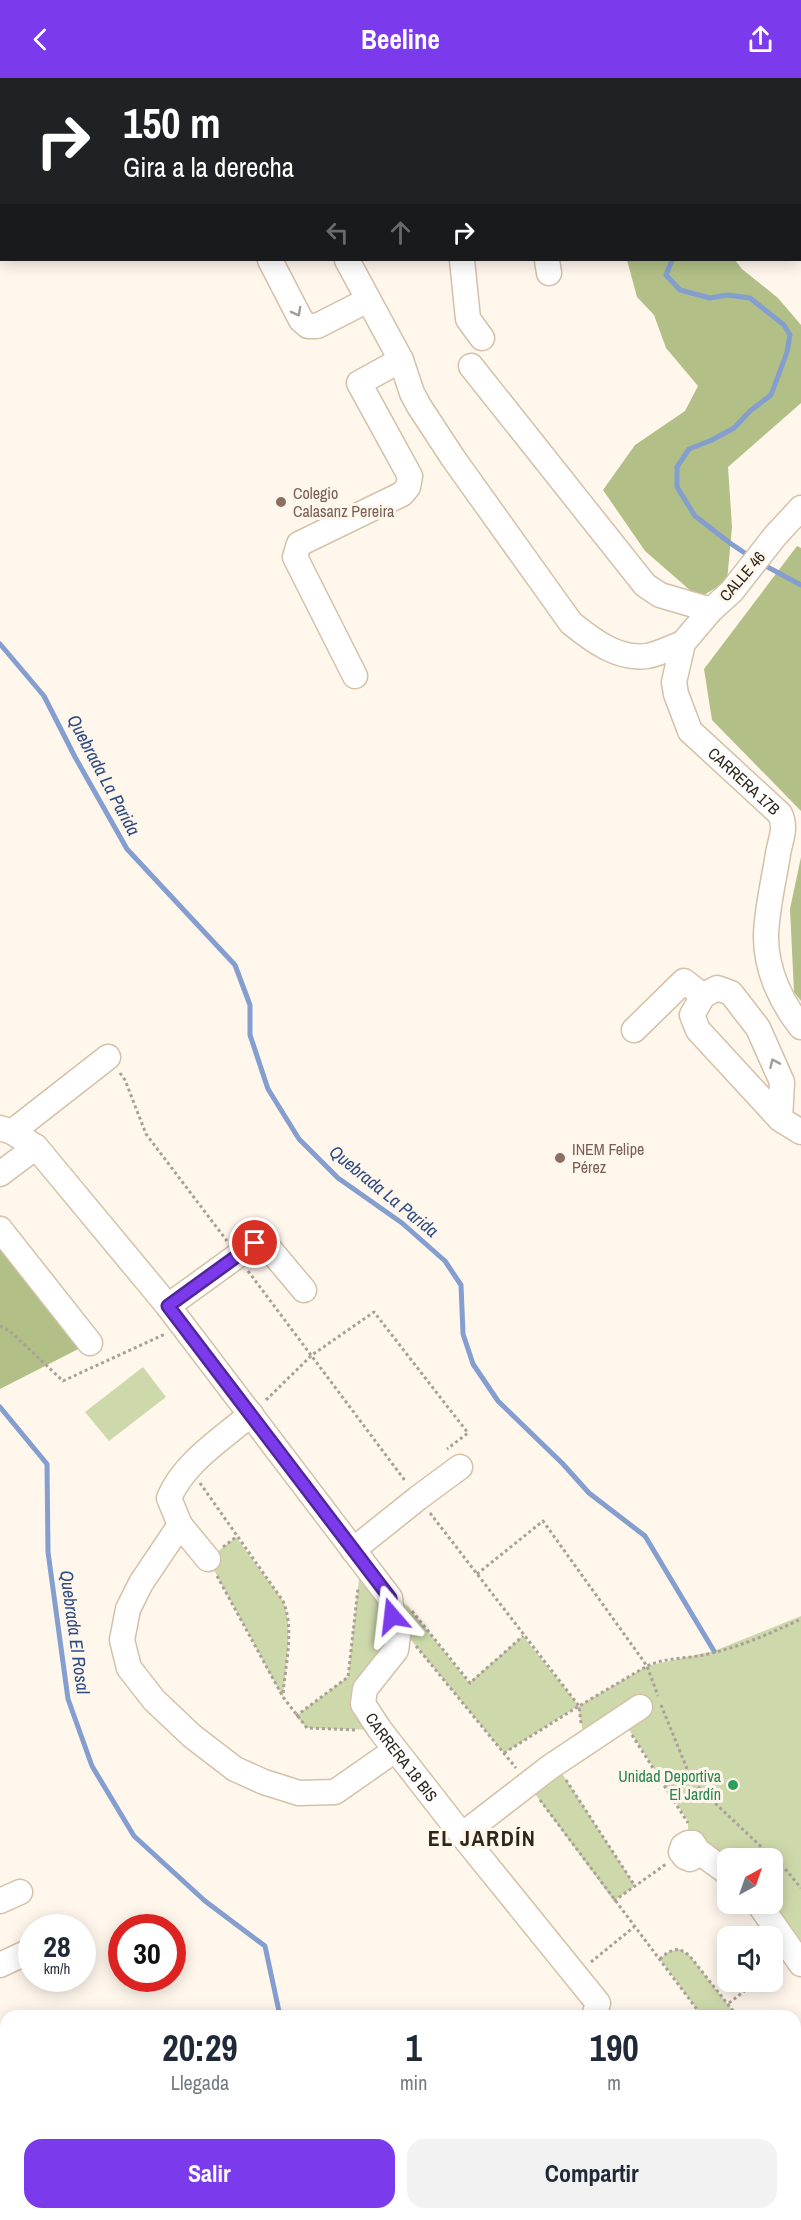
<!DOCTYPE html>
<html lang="es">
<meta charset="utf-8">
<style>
:root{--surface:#fff;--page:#f2f2f3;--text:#1f2937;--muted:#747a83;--accent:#7c3aed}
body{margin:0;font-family:"Archivo Narrow",sans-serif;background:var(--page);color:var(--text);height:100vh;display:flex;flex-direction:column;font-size:22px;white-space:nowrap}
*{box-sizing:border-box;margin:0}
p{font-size:20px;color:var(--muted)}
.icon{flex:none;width:33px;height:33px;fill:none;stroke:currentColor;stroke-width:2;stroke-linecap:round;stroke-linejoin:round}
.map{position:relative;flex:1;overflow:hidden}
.side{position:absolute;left:0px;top:1932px;width:801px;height:210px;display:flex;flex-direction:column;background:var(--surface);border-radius:18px 18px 0 0;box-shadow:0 3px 15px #0003}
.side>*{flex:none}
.hud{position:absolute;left:0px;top:0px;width:801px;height:183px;box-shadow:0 3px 15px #0003;background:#202124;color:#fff;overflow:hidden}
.needle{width:39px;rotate:40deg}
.tools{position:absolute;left:717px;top:1770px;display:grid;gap:12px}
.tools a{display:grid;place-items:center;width:66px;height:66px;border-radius:12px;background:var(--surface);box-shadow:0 3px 15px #0003;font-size:30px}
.speed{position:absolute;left:18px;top:1836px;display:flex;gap:12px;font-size:30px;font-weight:700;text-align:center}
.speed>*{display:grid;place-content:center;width:78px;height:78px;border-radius:50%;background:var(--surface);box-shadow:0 3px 15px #0003;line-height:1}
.speed small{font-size:15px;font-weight:400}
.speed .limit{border:9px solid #d22;background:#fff;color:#111}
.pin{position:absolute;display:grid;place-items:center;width:51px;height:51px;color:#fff;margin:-26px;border:3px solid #fff;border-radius:50%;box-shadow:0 2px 6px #0007}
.me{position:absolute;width:66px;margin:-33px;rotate:343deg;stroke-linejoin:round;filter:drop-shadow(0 0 4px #0008)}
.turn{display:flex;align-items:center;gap:21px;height:126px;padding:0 24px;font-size:27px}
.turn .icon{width:78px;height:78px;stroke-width:2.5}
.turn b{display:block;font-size:42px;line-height:51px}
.lanes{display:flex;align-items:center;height:57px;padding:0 24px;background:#0003;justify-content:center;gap:30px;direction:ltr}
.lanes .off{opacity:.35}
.eta{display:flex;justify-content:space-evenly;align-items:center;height:102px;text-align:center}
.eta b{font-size:36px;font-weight:700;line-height:42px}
.action{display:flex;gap:12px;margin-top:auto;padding:12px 24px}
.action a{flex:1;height:69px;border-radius:18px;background:var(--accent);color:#fff;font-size:24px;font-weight:700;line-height:69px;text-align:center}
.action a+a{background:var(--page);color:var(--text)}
header{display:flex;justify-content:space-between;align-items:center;height:78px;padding:0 24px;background:var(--accent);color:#fff;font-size:27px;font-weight:700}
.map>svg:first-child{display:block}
</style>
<header><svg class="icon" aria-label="back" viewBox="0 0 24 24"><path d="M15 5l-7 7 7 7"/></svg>Beeline<svg class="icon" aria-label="share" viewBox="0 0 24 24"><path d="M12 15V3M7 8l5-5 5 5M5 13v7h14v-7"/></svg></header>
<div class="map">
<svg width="801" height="2142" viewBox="0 0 801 2142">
<rect width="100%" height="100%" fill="#fff6ec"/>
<g fill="#ced9ab">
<path d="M 143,1289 L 166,1319 L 109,1363 L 85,1334 Z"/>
<path d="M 236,1459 L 283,1523 C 294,1550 285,1590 283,1619 L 208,1481 Z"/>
<path d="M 361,1483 L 390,1519 L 408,1528 L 469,1605 L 523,1558 L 579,1628 L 647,1588 L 714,1573 L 801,1538 L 801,1886 L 772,1826 L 772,1780 L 728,1780 L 688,1765 L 688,1743 L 626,1647 L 585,1665 L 578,1628 L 504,1675 L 393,1540 L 398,1558 L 365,1611 L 380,1652 L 307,1650 L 296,1638 L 348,1599 Z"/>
<path d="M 559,1691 L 635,1808 L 614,1823 L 530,1709 Z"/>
<path d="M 679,1871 L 689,1877 L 737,1938 L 702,1938 L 660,1881 L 668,1874 Z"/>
</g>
<g fill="#b2bf86">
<path d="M 264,0 L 779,0 L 780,1 L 267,2 Z"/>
<path d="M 627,182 L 735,182 L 742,191 L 778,220 L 801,247 L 801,325 L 728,389 L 732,449 L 727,503 L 699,520 L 645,473 L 603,412 L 635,367 L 685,333 L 698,308 L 666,270 L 654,237 L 637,219 Z"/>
<path d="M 797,468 L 801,470 L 801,733 L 712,642 L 704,591 Z"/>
<path d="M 801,779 L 801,923 L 794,914 L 790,831 Z"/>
<path d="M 0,1140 L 90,1265 L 0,1311 Z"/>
</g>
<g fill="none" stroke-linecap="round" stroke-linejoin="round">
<g stroke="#849ecf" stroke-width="5">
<path d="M 508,0 L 511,2"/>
<path d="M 672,182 L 666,197 L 680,212 L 710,220 L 728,217 L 750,220 L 784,247 L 790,257 L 787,274 L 771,317 L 750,333 L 734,350 L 712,362 L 689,371 L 677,389 L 677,409 L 695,438 L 730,465 L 752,480"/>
<path d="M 762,486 L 801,507"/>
<path d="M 0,566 L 44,618 L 75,679 L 127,771 L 235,887 L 250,927 L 250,957 L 268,1011 L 299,1061 L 338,1100 L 402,1145 L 445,1183 L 461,1207 L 463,1256 L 473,1286 L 498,1323 L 562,1385 L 589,1415 L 645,1458 L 714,1573"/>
<path d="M 0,1329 L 47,1386 L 48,1474 L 68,1621 L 92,1688 L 134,1758 L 205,1823 L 265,1868 L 280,1938"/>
</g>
<g stroke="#d5c0a8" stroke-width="27">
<g id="minor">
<path d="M 232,0 L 234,2"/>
<path d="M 783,0 L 783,2"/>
<path d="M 129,2 L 134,0"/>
<path d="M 0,11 L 2,15"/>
<path d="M 800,38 L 801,41"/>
<path d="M 270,182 L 301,242 L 308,248 L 317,248 L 368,222"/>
<path d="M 347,182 L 401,282 L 412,315 L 419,328 L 453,380 L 571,545 C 592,562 618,582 647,578 C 659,576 672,569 683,565"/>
<path d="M 462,182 L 468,241 L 482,260"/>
<path d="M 547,182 L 549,195"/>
<path d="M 471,288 L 645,507 L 660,517 L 711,532"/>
<path id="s1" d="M 801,430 L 775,458 L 732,513 L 711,532 L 683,565 L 674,604 L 676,616 L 690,653 L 780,736 C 787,751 780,762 778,776 C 774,802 766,834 766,859 C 766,892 781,924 801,949"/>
<path d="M 355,598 L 295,479 L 299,466 L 402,416 L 408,409 L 410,398 L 359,305 L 401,282"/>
<path d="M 634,952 L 684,903 L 703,918"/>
<path d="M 780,1041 L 782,1004 L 758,950 L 731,915 L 717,910 L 703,918 L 692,937 L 698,952 L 780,1041 L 801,1054"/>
<path id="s2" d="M 0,1050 L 12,1054 L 36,1069 L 168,1228 L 390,1520 L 392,1538 L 398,1558 L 396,1572 L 365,1611 L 363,1626 L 380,1652 L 462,1757 L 598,1925 L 594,1938"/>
<path d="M 12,1054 L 108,979"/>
<path d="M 0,1096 L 36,1069"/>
<path d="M 0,1151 L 90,1265"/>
<path d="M 168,1228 L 255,1165 L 267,1168 L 304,1212"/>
<path d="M 180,1447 L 141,1505 L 128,1531 L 122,1562 L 129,1590 L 154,1622 L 192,1658 L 235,1691 L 264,1704 L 299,1715 L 335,1714 L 395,1672"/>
<path d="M 353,1472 L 418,1420 L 460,1389"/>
<path d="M 208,1481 L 180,1447 L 169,1420 C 184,1384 222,1361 251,1336"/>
<path d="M 462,1757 L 550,1689 L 640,1629"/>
<path d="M 698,1773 L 696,1778 L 690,1781 L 685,1779 L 681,1774 L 683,1768 L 688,1765 L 693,1765 L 698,1773 L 728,1795"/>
<path d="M 0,1823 L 20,1814"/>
<path d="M 759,1826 L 801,1886"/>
<path d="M 0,1887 L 32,1872"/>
<path d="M 0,1992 L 6,1990"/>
<path d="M 795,2080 L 801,2075"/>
<path d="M 0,2093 L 6,2089"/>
<path d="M 646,2136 L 650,2142"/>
<path d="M 104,2142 L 117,2136"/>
<path d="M 512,2142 L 512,2136"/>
<path d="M 712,2142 L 720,2136"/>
</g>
</g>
<g stroke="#a9a097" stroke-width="3" stroke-dasharray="3 3" stroke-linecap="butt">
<path d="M 120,995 L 125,1002 L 146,1056 L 227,1163"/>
<path d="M 248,1193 L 406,1404"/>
<path d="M 0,1248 L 10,1253 L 63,1303 L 165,1256"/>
<path d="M 266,1322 L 312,1277 L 374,1234 L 468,1355 L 447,1371"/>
<path d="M 200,1405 L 283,1523 C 295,1551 285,1588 283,1617"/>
<path d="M 430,1435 L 579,1628 L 581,1645"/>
<path d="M 223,1469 L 236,1459"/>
<path d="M 477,1496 L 543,1443 L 647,1588 L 658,1618"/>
<path d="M 217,1498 L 283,1619 L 307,1650 L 357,1652"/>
<path d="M 412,1533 L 470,1605 L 523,1558"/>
<path d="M 416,1568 L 516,1690"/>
<path d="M 661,1627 L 690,1698 L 700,1711 L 787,1793 L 801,1810"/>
<path d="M 296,1638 L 348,1599 L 358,1510"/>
<path d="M 632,1657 L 688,1745"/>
<path d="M 504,1675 L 579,1628 L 647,1588 C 666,1579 688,1581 708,1576 C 740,1569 771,1555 801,1541"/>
<path d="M 566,1702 L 635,1808"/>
<path d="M 540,1722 L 702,1938"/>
<path d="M 614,1823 L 666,1786"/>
<path d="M 660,1881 L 668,1874 L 679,1871 L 689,1877 L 737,1938"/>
<path d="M 591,1884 L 634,1849"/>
<path d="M 729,1925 L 756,1904"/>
</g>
<use href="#minor" stroke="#fff" stroke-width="24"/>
</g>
<defs><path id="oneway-chevron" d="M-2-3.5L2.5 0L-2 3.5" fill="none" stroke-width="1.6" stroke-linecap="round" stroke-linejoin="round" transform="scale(1.5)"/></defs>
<g stroke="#a19d99">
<use href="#oneway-chevron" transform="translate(297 234) rotate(62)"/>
<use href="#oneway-chevron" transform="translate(774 985) rotate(-114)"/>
</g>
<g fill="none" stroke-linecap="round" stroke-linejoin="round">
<g stroke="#51269a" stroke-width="15">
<path id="route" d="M 255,1165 L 168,1228 L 390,1520 L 392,1538"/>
</g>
<use href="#route" stroke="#7c3aed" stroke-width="10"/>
</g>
<g fill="#8d6e63" stroke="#fff6ec" stroke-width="2">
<circle cx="281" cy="424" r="6"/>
<circle cx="560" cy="1080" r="6"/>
</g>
<circle fill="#2e9e5b" stroke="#fff6ec" stroke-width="2" cx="733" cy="1707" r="6"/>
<g text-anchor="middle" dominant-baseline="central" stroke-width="6" stroke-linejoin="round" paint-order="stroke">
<g font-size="16" fill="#785e54" stroke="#fff6ec" text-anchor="start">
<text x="293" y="415">Colegio<tspan x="293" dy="18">Calasanz Pereira</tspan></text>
<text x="572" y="1071">INEM Felipe<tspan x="572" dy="18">Pérez</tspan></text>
</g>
<g font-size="16" fill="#2e251c" stroke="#fff6ec">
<text transform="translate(742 498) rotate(-49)">CALLE 46</text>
<text stroke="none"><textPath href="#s1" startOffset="345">CARRERA 17B</textPath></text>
<text stroke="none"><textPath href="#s2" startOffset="798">CARRERA 18 BIS</textPath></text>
</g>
<g font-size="16" fill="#27864d" stroke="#fff6ec" text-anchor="end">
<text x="721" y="1698">Unidad Deportiva<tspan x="721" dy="18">El Jardín</tspan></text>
</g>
<g font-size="18" font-style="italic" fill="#2b4a86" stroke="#fff6ec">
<text transform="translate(104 697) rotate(62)">Quebrada La Parida</text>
<text transform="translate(384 1113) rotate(39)">Quebrada La Parida</text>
<text transform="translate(75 1554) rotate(82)">Quebrada El Rosal</text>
</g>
<g font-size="22" font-weight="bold" letter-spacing="1.5" fill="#2e251c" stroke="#fff6ec">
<text x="482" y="1760">EL JARDÍN</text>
</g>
</g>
</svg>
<div class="tools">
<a><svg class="needle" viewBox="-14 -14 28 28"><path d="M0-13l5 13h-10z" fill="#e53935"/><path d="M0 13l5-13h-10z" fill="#747a83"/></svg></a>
<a><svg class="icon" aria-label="sound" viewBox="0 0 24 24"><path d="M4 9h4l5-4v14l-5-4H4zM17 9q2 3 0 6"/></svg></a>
</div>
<div class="speed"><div>28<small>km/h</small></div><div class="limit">30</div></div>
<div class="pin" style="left:255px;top:1165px;background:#d93025"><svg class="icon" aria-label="arrive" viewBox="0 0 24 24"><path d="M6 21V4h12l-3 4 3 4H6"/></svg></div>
<svg class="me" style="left:392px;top:1538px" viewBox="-20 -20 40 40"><path d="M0-17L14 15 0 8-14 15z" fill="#7c3aed" stroke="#fff" stroke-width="4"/></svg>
<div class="hud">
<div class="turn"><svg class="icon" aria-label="right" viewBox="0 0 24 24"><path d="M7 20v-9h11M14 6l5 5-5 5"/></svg><div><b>150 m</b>Gira a la derecha</div></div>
<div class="lanes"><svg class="icon off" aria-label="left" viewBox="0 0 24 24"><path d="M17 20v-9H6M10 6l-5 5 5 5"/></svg><svg class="icon off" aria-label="ahead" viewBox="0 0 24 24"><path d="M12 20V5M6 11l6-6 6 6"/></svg><svg class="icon" aria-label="right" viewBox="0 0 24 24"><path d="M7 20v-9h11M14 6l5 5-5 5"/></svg></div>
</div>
<section class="side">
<div class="eta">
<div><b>20:29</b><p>Llegada</p></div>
<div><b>1</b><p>min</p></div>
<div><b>190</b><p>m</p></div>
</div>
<div class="action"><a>Salir</a><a>Compartir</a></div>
</section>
</div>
